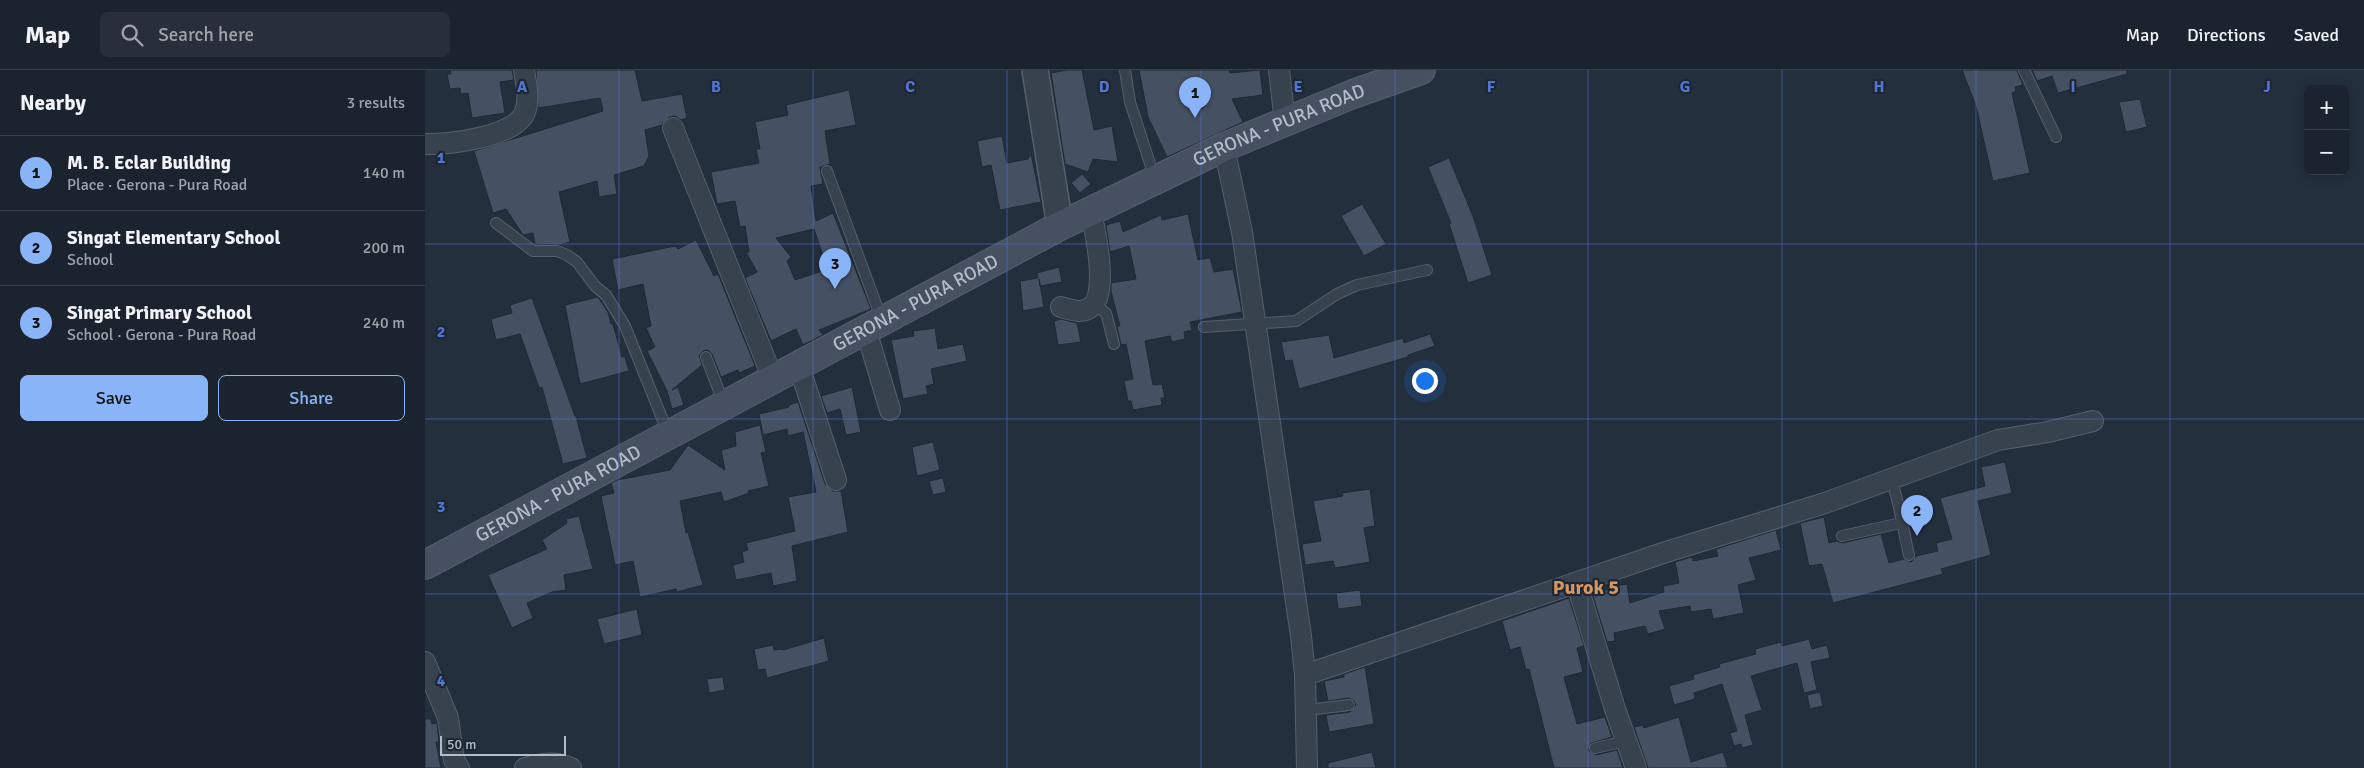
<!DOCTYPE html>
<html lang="en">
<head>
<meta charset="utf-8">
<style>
  :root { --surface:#1b232e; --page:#282f3a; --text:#f1f3f6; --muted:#a0a4aa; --line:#39404a; --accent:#8ab4f8 }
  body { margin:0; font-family:Signika,sans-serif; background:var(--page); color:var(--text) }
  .controls { position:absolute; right:15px; top:15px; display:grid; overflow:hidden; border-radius:8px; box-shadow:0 2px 12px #0003 }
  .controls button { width:45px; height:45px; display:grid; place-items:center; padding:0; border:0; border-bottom:1px solid var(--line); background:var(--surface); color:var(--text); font:25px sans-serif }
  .scale { position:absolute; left:15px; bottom:12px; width:126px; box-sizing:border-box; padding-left:5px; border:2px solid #b4bcc9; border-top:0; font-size:14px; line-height:18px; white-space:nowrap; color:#b4bcc9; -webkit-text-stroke:4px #1d2633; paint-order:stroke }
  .you { position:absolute; left:999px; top:310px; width:18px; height:18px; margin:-12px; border:4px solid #fff; border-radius:50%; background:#1a73e8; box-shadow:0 0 0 8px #1a73e833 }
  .badge { display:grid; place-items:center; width:32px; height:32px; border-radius:50%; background:var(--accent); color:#111; font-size:16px; font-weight:700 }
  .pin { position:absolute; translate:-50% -41px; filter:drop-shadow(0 1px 2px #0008) }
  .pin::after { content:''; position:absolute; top:26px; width:18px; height:15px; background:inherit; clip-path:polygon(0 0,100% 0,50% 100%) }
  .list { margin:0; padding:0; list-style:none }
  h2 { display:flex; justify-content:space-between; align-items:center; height:65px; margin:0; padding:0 20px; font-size:21px }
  h2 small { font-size:16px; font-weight:400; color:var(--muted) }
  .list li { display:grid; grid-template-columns:32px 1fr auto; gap:15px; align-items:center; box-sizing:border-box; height:75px; padding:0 20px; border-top:1px solid var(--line) }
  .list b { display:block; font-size:19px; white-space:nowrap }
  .list p { margin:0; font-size:16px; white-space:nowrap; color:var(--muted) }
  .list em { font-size:16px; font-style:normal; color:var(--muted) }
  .actions { display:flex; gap:10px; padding:15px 20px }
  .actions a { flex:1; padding:11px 0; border:1px solid var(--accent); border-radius:8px; text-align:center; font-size:18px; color:var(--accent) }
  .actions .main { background:var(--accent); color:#111 }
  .icon { flex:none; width:28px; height:28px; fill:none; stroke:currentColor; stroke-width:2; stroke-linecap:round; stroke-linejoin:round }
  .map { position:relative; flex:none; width:1939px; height:698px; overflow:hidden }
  header { display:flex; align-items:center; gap:30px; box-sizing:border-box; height:70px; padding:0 25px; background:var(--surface); border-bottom:1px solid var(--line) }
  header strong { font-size:24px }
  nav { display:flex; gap:28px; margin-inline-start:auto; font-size:18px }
  .search { width:350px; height:45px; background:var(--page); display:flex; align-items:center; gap:12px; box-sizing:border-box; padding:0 18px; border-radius:8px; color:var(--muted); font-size:19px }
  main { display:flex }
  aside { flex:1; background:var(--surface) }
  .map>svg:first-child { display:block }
  .building { fill:#455162; stroke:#1f2835; fill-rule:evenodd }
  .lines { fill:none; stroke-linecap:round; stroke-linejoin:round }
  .service-casing { stroke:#565f6c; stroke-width:12 }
  .minor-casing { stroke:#565f6c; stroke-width:22 }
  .tertiary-casing { stroke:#565f6c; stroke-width:28 }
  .secondary-casing { stroke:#565f6c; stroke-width:30 }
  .service { stroke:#38414e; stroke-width:10 }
  .minor { stroke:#38414e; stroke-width:20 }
  .tertiary { stroke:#38414e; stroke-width:25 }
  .secondary { stroke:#465061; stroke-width:28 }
  .grid { fill:none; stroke:#5274d3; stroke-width:1; stroke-opacity:0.55 }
  .labels { text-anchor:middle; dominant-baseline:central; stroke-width:4.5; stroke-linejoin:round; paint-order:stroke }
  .street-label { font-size:19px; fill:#b4bcc9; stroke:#1d2633 }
  .neighbourhood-label { font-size:20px; font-weight:bold; fill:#d59563; stroke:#1d2633 }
  .grid-label { font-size:16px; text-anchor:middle; font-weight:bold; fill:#5274d3; stroke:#1d2633; stroke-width:4.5; stroke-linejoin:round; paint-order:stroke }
</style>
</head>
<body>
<header>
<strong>Map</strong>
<div class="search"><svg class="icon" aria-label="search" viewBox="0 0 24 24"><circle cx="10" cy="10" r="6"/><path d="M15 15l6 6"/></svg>Search here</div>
<nav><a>Map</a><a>Directions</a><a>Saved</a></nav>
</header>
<main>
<aside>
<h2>Nearby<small>3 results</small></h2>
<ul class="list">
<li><span class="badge">1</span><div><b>M. B. Eclar Building</b><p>Place · Gerona - Pura Road</p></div><em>140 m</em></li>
<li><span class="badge">2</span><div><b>Singat Elementary School</b><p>School</p></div><em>200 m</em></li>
<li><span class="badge">3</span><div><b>Singat Primary School</b><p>School · Gerona - Pura Road</p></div><em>240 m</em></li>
</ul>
<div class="actions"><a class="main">Save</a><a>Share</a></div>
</aside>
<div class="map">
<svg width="1939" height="698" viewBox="0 0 1939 698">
  <rect width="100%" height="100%" fill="#242f3e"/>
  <path class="building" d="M 25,0 L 87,0 L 89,10 L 75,12 L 80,43 L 47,48 L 43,23 L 36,24 L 35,18 L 25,19 L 22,4 L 26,4 Z
    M 111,0 L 210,0 L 217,31 L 257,24 L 262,48 L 256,50 L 250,46 L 244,47 L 237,55 L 220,60 L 224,86 L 219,96 L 189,105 L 192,124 L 174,127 L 172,111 L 134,122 L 145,172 L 134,175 L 110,174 L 108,163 L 98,165 L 81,139 L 68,143 L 49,81 L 178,41 L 175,28 L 113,38 Z
    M 641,0 L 657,0 L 669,60 L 687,56 L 693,92 L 668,89 L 663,102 L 640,94 L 626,3 Z
    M 714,0 L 804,0 L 805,3 L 835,0 L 838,25 L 807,29 L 818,52 L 742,87 L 723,47 Z
    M 1537,0 L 1592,0 L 1598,15 L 1590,17 L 1591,21 L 1587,23 L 1605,103 L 1568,111 L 1551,36 Z
    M 1607,0 L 1702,0 L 1702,4 L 1633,23 L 1627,6 L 1612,11 Z
    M 424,20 L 431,55 L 400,61 L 405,94 L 395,97 L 398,114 L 386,116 L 391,151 L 408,143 L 446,239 L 394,260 L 398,265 L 378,275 L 371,259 L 346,271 L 320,208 L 332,202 L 321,182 L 324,182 L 320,156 L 315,157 L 310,131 L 292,134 L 286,102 L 334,93 L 331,79 L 335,79 L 330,52 L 363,45 L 361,35 ZM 389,159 L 401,195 L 399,196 L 400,200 L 370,210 L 362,191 L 366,187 L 351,168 Z
    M 1715,29 L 1722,57 L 1701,62 L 1694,32 Z
    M 577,66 L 582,93 L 603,89 L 606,84 L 616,132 L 575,140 L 566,95 L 557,97 L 552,71 Z
    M 1024,88 L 1048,146 L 1067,205 L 1043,213 L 1024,154 L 1026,153 L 1003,97 Z
    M 657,104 L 666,114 L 655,123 L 646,113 Z
    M 937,134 L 961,174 L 939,186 L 916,146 Z
    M 763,144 L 773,190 L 785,188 L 789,202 L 808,199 L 817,242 L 765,252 L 767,260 L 759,262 L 760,269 L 747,272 L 745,266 L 720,271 L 728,315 L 737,314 L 740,328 L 736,328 L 737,335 L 708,340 L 706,331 L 703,331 L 699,311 L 708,309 L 701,274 L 696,275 L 692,256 L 695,256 L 686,221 L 686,213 L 711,209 L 704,176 L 685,182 L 681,155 L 695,151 L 698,162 L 736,145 L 737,150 Z
    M 271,170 L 289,206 L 293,204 L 330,296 L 314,303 L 313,300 L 296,307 L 287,284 L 283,280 L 278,281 L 274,286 L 277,295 L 247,320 L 253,317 L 259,335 L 247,339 L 242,321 L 222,281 L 230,277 L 221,258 L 226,256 L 218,214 L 193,220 L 187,189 L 250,176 L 253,179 Z
    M 634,197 L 637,212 L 615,216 L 614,209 L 619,237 L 598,241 L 595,211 L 613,208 L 612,203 Z
    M 173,227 L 183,242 L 186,254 L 188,254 L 197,287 L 200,287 L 204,301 L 155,314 L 140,235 Z
    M 107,228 L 150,346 L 151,346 L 162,388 L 138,394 L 117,317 L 114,318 L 95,264 L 71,270 L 66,249 L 87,243 L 85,235 Z
    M 636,249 L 652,253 L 656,272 L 633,275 L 629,251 Z
    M 510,258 L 513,279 L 538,274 L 542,291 L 506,299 L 509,314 L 501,316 L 503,324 L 478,329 L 466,270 L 489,266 L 488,261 Z
    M 1005,264 L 1010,276 L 983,285 L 983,287 L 874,319 L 867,290 L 860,291 L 856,272 L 904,265 L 909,288 L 978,268 L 979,273 Z
    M 427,317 L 436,362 L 421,365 L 415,339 L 402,343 L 396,326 Z
    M 373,332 L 400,414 L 408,421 L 416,421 L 423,462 L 367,476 L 372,511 L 348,516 L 346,503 L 311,510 L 308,495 L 319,492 L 317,482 L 323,480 L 321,473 L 370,461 L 363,427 L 391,422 L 378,362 L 363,366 L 362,359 L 338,365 L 334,344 L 364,337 L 364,335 Z
    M 335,355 L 341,382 L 336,383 L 344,416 L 323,421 L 324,423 L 299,432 L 296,422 L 255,431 L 261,463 L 263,462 L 278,515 L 252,522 L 251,519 L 215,527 L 208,491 L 190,495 L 176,426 L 189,423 L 186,413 L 192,410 L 245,400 L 263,375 L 300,400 L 296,380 L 311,376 L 310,362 Z
    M 508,372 L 515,400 L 492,406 L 487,377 Z
    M 1580,392 L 1587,423 L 1553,431 L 1566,485 L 1516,499 L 1518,504 L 1408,533 L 1397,494 L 1384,496 L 1375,453 L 1399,447 L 1404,473 L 1412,471 L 1418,473 L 1456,464 L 1464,493 L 1479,489 L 1486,492 L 1491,486 L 1513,481 L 1511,473 L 1527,469 L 1515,428 L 1560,416 L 1556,397 Z
    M 518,408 L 521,422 L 508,425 L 504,411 Z
    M 945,419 L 950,456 L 939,458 L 945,492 L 910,498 L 908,491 L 880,495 L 877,474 L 896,471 L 888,431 L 918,426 L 917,423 Z
    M 154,446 L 168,499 L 139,505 L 141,520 L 127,522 L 102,533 L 108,548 L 87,558 L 63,505 L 122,479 L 117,470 L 142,453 L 141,449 Z
    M 1351,460 L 1356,480 L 1324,488 L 1331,510 L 1313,515 L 1319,543 L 1288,549 L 1286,539 L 1266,542 L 1265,536 L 1234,541 L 1240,559 L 1223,564 L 1220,556 L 1189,563 L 1190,571 L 1182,572 L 1167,523 L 1184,519 L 1183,517 L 1202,514 L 1205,533 L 1239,522 L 1238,516 L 1254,513 L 1250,492 L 1267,487 L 1268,491 L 1293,486 L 1291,479 Z
    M 935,520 L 937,536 L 913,539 L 911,523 Z
    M 1144,528 L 1159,576 L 1152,578 L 1158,602 L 1139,607 L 1152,654 L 1180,647 L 1187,667 L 1166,673 L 1163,680 L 1171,685 L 1192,680 L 1198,698 L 1129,698 L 1104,599 L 1101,600 L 1095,577 L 1085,580 L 1077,551 Z
    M 212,539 L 217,565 L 179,574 L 172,549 Z
    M 399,568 L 404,591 L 342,608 L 340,599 L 333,600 L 329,579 L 348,575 L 349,580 L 357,579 L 358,580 Z
    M 1384,569 L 1387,579 L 1402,575 L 1405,588 L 1386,592 L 1392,620 L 1379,623 L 1372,593 L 1326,606 L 1337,640 L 1320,645 L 1328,675 L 1317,678 L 1316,674 L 1309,676 L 1305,663 L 1312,661 L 1297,614 L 1269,623 L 1270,629 L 1249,635 L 1244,616 L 1269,609 L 1268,605 L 1295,597 L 1294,594 L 1331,584 L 1330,579 L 1356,572 L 1357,576 Z
    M 940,597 L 949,654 L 904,662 L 901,645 L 925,642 L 931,635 L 929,631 L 924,628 L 903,631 L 899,611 L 919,607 L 919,604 Z
    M 298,607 L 300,620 L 284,623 L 282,609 Z
    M 1395,622 L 1398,636 L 1385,639 L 1382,625 Z
    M 1254,647 L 1266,692 L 1298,682 L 1303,698 L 1223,698 L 1209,657 L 1218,655 L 1219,658 Z
    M 0,649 L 6,649 L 7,654 L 12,653 L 14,672 L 11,672 L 16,698 L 0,698 Z
    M 947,682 L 951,698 L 903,698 L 903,693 Z"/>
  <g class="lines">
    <defs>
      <path id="service" d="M 700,0 L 705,32 L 730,109
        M 1599,0 L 1631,67
        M 402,101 L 457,250
        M 71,153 L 108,181 L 132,181 L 142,185 L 152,192 L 170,216 L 181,225 L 200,256 L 243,363
        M 669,234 L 681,243 L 689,274
        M 779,257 L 871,251 L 912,224 L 932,215 L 1002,200
        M 281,287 L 299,334
        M 1466,409 C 1475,434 1478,460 1484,485
        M 1417,466 L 1476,453
        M 882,640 L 924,635
        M 1170,678 L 1201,671"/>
      <path id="minor" d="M 854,0 L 860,52
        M 248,58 L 348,309
        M 0,74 C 22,75 91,67 100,42 C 105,29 101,14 99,0
        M 799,77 L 817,162 L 876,566 L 880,605 L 882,698
        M 636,237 C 646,240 657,244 666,237 C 684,224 670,160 666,142
        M 441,260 L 465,340
        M 374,296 L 411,410
        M 1152,514 L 1190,639 L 1211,698
        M 0,592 L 23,648 L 29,690 L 34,698
        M 880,605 L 1241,482 L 1400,433 L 1573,370 L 1623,362 L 1668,351
        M 100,698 C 117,693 131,691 146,698"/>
      <path id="tertiary" d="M 610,0 L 635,156"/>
      <g id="secondary">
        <path id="s1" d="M 0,495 L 635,156 L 799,77 L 928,24 L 996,0"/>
      </g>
    </defs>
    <use href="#service" class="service-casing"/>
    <use href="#minor" class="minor-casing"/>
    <use href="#tertiary" class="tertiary-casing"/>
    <use href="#secondary" class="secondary-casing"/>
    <use href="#service" class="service"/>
    <use href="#minor" class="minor"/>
    <use href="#tertiary" class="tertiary"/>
    <use href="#secondary" class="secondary"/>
  </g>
  <path class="grid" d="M 194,0 L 194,698M 388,0 L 388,698M 582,0 L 582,698M 776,0 L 776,698M 970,0 L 970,698M 1163,0 L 1163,698M 1357,0 L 1357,698M 1551,0 L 1551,698M 1745,0 L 1745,698M 0,174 L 1939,174M 0,349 L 1939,349M 0,524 L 1939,524"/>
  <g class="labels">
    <g class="street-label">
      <text stroke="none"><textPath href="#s1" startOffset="961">GERONA - PURA ROAD</textPath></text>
      <text stroke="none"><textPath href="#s1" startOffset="556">GERONA - PURA ROAD</textPath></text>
      <text stroke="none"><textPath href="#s1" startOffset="151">GERONA - PURA ROAD</textPath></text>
    </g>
    <g class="neighbourhood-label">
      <text x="1161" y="517">Purok 5</text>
    </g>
  </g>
  <g class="grid-label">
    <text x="97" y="22">A</text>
    <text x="291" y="22">B</text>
    <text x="485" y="22">C</text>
    <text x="679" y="22">D</text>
    <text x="873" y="22">E</text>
    <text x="1066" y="22">F</text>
    <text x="1260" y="22">G</text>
    <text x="1454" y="22">H</text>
    <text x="1648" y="22">I</text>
    <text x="1842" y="22">J</text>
    <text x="16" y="93">1</text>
    <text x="16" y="267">2</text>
    <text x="16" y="442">3</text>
    <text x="16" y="616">4</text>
  </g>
</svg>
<div class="controls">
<button>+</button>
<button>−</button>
</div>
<div class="scale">50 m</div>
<div class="you"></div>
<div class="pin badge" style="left:770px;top:48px">1</div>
<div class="pin badge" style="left:1492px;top:466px">2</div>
<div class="pin badge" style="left:410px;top:219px">3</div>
</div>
</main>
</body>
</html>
